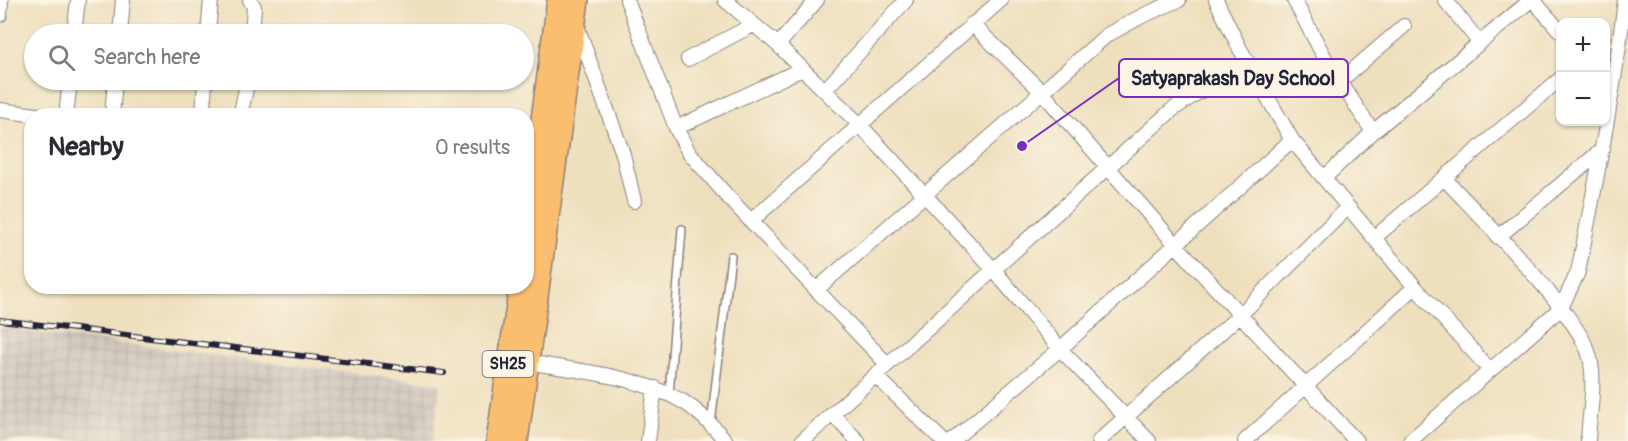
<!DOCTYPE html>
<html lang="en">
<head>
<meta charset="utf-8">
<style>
  :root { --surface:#fff; --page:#f7f7f7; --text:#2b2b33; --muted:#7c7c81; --line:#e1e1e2 }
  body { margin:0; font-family:Pangolin,sans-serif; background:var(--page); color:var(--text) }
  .controls { position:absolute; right:18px; top:18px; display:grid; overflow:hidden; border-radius:12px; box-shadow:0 2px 4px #0004 }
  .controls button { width:54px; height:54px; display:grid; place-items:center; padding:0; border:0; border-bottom:2px solid var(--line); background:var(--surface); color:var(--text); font:30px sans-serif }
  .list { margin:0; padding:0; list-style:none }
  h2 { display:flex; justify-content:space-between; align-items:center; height:78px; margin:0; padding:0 24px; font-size:26px }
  h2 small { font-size:20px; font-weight:400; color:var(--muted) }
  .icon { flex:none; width:33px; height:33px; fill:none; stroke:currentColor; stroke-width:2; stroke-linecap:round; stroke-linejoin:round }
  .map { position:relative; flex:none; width:1628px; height:441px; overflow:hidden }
  .search { position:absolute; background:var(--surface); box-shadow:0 2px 4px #0004; left:24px; top:24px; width:510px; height:66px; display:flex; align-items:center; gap:15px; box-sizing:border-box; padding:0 21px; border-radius:33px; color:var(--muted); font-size:22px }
  .panel { position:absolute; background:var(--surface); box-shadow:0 2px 4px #0004; left:24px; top:108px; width:510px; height:186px; border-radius:24px }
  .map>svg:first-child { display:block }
  .industrial { fill:url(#industrial-grid) }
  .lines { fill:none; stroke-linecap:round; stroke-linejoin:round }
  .lane-casing { stroke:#88807c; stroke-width:10 }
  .street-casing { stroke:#88807c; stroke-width:16 }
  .primary-casing { stroke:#88807c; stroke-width:24 }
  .lane { stroke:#fff; stroke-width:7 }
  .street { stroke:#fff; stroke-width:14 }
  .primary { stroke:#fbbe6e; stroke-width:21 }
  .rail-casing { stroke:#22223b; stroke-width:6 }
  .rail { stroke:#fcf5e5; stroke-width:4; stroke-dasharray:11; stroke-linecap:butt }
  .labels { text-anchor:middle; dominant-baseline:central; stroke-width:4.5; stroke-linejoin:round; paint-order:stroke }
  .shield { fill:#fcf5e5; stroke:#63616e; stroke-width:1.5 }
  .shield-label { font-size:16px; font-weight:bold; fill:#22223b }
  .leader { fill:none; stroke:#7b2cbf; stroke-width:2 }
  .callout-dot { fill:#7b2cbf; stroke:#fcf5e5; stroke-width:2 }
  .callout { fill:#fcf5e5; stroke:#7b2cbf; stroke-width:2 }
  .callout-label { font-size:20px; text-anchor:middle; font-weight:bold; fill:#22223b }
</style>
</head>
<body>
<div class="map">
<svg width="1628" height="441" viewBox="0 0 1628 441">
  <defs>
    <pattern id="industrial-grid" width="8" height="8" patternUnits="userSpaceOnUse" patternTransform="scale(1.5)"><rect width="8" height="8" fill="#ccc2b9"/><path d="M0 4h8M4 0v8" fill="none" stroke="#afa6a0"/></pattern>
  </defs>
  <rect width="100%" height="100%" fill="#fcf5e5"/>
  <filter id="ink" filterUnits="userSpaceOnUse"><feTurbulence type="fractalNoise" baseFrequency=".0167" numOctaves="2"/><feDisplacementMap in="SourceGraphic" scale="12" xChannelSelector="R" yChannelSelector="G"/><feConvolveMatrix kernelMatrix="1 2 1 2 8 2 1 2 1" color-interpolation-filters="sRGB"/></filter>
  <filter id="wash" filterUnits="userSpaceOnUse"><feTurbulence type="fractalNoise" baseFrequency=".008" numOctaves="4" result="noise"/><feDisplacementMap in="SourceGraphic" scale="24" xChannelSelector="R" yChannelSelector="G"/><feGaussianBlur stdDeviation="1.35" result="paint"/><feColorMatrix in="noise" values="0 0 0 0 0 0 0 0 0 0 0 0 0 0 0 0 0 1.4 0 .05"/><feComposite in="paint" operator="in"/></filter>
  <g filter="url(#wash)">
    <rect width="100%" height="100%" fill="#eedfbd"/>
    <path class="industrial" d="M 0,328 L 440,384 L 433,441 L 0,441 Z"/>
  </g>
  <g filter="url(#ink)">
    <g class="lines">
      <defs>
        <path id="lane" d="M 669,395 L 682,229
          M 711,424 L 731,256"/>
        <path id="street" d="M 250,0 L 254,7 L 252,34
          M 627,0 L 676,128 L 688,151 L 728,197 L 887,364
          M 725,0 L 778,45 L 859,124 L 993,269 L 1060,349 L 1149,441
          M 1216,0 L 1240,49 L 1292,140 L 1415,287 L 1490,370
          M 1294,0 L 1326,60 L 1373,132
          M 1445,0 L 1480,43
          M 1533,0 L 1560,31
          M 0,15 L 1,0
          M 972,24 L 1041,91 L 1176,245 L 1356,441
          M 577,26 L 623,154 L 634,201
          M 74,34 L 78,0
          M 120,34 L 123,0
          M 208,34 L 211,0
          M 778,45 L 817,0
          M 688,59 L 753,25
          M 1340,81 L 1404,26
          M 826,89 L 906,0
          M 0,110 L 44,116
          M 66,116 L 70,80
          M 112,116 L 115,80
          M 203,116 L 205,80
          M 240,116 L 248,80
          M 676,128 L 802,69
          M 1324,178 L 1373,132 L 1531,0
          M 1445,179 C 1477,214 1582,317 1590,358 C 1596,384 1589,415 1588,441
          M 751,221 L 1001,0
          M 1498,237 L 1603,149
          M 1374,238 L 1560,79
          M 816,290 L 1107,35 L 1142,16 L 1179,0
          M 520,361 C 573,370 635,375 682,401 C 699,411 713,426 726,441
          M 875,375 L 943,441
          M 832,414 L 858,441
          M 648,441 L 655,388
          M 802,441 L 1172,110 L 1197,93 L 1249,67
          M 952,441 L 1060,349 L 1292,140
          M 1099,441 L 1240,315 L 1348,207
          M 1245,441 L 1415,287
          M 1410,441 L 1561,308 L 1578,272 C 1596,182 1614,92 1625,0"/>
        <path id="primary" d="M 526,239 L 558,0
          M 497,441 L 520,286
          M 517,441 L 578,0"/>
      </defs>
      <use href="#lane" class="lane-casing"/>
      <use href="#street" class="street-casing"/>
      <use href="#primary" class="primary-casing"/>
      <use href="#lane" class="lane"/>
      <use href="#street" class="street"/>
      <use href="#primary" class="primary"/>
      <defs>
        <path id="rail" d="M 0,320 L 444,373"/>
      </defs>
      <use href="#rail" class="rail-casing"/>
      <use href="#rail" class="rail"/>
    </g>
  </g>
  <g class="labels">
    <rect class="shield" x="482.5" y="351" width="51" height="26" rx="4.5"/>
    <g class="shield-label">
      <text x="508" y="364">SH25</text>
    </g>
  </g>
  <path class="leader" d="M1022 146L1119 78"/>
  <circle class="callout-dot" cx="1022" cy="146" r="6"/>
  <rect class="callout" x="1119" y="59" width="229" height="38" rx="6"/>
  <g class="callout-label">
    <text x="1233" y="85">Satyaprakash Day School</text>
  </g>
</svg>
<div class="controls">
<button>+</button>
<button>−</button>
</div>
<div class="search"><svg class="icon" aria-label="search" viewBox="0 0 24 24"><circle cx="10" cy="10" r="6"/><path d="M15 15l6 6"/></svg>Search here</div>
<section class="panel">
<h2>Nearby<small>0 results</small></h2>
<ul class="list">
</ul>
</section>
</div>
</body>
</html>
